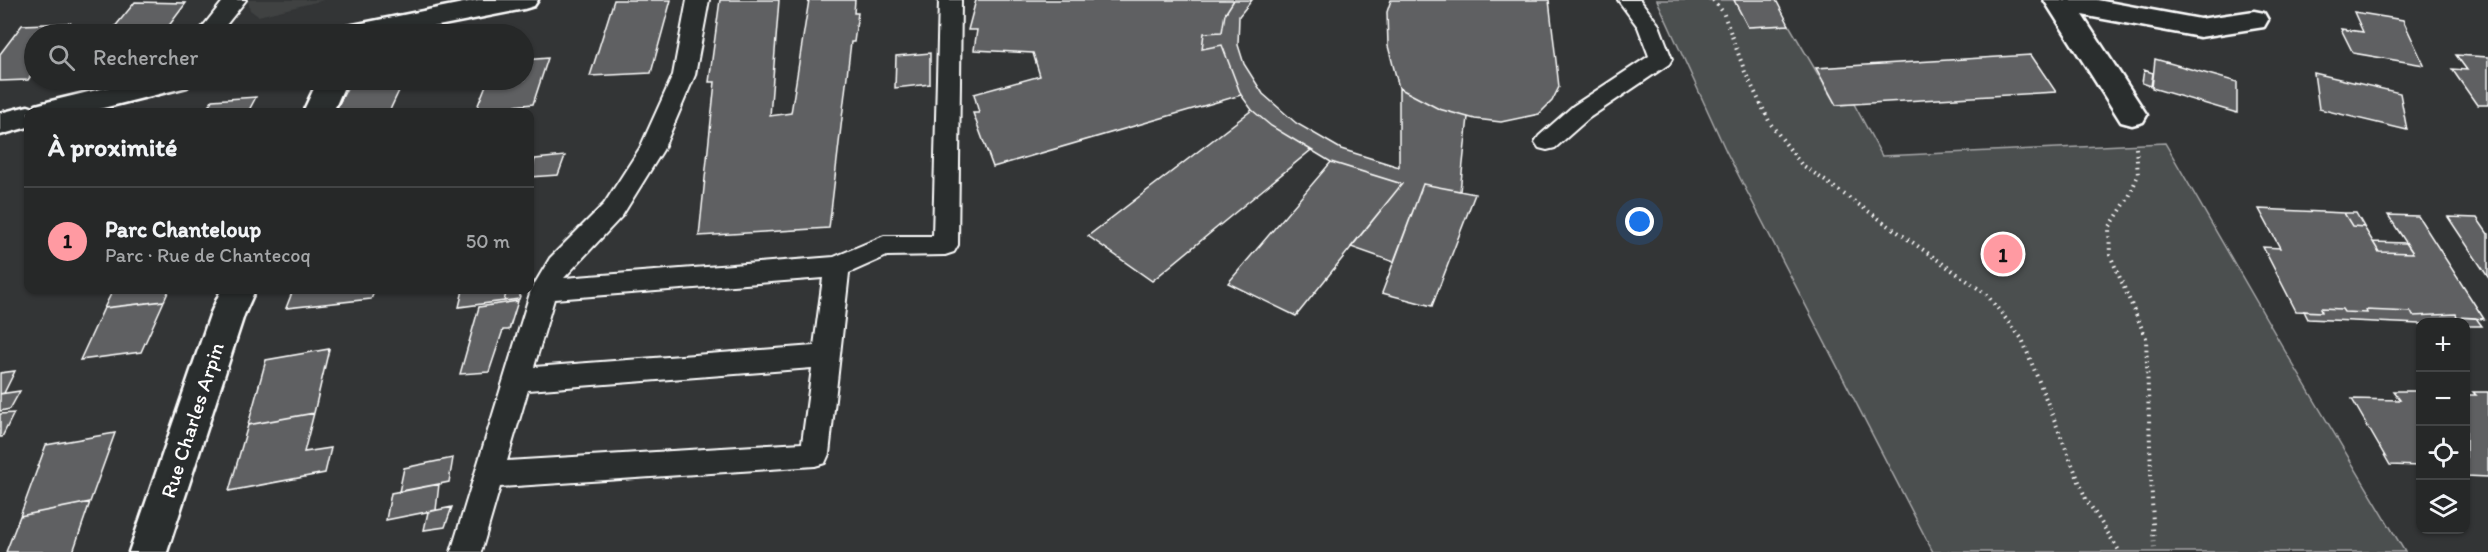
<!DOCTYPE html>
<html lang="fr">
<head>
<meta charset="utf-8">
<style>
  :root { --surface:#262828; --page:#323434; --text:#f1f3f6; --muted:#a4a6a8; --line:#424445; --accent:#ff9aa2 }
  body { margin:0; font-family:Itim,sans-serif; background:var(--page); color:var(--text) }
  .controls { position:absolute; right:18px; bottom:18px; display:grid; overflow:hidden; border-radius:12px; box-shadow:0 2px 4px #0004 }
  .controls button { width:54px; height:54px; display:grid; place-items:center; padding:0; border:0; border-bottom:2px solid var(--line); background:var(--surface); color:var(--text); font:30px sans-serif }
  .you { position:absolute; left:1640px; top:222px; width:21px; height:21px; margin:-15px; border:4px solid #fff; border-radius:50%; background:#1a73e8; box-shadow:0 0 0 9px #1a73e833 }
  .badge { display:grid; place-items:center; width:39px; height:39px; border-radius:50%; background:var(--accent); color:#111; font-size:20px; font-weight:700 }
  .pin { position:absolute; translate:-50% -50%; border:3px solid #fff; box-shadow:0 2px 6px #0006 }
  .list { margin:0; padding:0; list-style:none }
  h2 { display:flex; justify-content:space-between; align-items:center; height:78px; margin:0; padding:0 24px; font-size:26px }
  h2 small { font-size:20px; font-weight:400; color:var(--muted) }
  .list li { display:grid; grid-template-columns:39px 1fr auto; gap:18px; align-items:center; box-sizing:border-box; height:108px; padding:0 24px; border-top:2px solid var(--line) }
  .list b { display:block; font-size:22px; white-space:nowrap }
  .list p { margin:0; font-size:20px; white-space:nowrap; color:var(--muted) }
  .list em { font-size:20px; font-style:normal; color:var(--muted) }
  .icon { flex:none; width:33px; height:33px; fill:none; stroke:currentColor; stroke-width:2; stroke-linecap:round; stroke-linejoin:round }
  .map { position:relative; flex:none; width:2488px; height:552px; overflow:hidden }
  .search { position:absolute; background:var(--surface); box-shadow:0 2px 4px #0004; left:24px; top:24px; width:510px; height:66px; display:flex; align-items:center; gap:15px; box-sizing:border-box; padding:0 21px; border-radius:33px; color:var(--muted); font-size:22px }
  .panel { position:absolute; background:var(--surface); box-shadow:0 2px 4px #0004; left:24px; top:108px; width:510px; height:186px; border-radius:12px }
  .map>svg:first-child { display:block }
  .built { fill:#404243 }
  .green { fill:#4c4f50; stroke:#a6a7a8; stroke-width:1.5 }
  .building { fill:#5f6162; stroke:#fff; stroke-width:1.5 }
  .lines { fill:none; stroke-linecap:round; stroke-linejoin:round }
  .service-casing { stroke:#fff; stroke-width:4 }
  .minor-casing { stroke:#fff; stroke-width:5 }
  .tertiary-casing { stroke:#fff; stroke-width:5 }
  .path { stroke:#fff; stroke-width:4; stroke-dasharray:1.5 4.5; stroke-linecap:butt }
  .service { fill:#2a2d2e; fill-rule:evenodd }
  .minor { fill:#2a2d2e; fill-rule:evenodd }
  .tertiary { fill:#2a2d2e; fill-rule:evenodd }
  .labels { text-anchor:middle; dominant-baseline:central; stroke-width:6; stroke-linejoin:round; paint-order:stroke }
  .street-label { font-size:21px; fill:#fff; stroke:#2a2d2e }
</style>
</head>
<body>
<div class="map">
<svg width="2488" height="552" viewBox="0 0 2488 552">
  <rect width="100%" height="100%" fill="#333536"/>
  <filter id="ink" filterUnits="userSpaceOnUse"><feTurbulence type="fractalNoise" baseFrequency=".0167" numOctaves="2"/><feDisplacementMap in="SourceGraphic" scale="12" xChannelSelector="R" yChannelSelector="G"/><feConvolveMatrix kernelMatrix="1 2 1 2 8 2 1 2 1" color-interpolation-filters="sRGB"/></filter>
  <g filter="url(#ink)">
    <path class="built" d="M 248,0 L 324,0 L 258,16 L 250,10 Z"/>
    <path class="green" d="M 1657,0 L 1734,0 L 1748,27 L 1789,25 L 1836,105 L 1854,104 L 1882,156 L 2165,143 L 2285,351 L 2405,552 L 1933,552 L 1726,151 Z"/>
    <path class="building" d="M 614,0 L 671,0 L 651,73 L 590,76 Z
      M 720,0 L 779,0 L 770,116 L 791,113 L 809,0 L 855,0 L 854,13 L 858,13 L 854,42 L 851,42 L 829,228 L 699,236 L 715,82 L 709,82 Z
      M 976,0 L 1234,0 L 1225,14 L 1222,32 L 1204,33 L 1202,49 L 1222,45 L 1241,95 L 993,167 L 973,113 L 979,113 L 974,94 L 1040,76 L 1033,53 L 974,50 L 977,30 L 968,30 Z
      M 1234,0 L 1252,0 L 1239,16 L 1238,45 L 1244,64 L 1263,94 L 1296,123 L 1341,149 L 1399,167 L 1399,88 L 1439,109 L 1468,117 L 1460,191 L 1423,184 L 1394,262 L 1351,247 L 1402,184 L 1331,162 L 1271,126 L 1252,110 L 1241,95 L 1222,45 L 1202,49 L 1204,33 L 1222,32 L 1225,14 Z
      M 1391,0 L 1549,0 L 1559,87 L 1552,101 L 1539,114 L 1501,122 L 1475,119 L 1439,109 L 1399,88 L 1388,46 L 1387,12 Z
      M 1734,0 L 1776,0 L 1789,25 L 1748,27 Z
      M 135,2 L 186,3 L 165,31 L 134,30 L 130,34 L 109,34 Z
      M 2354,12 L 2403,20 L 2424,65 L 2353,53 L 2341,29 L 2363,32 Z
      M 70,23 L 61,34 L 34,34 L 34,71 L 28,80 L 0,81 L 0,54 L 22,25 Z
      M 134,30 L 165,31 L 162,34 L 130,34 Z
      M 930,53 L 930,84 L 895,88 L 896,56 Z
      M 2031,55 L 2056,92 L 1836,105 L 1816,68 Z
      M 2456,55 L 2488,57 L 2488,105 L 2477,105 L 2452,69 L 2467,70 Z
      M 548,58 L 533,104 L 476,110 L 488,80 L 524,80 L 524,60 Z
      M 2155,59 L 2237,82 L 2237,113 L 2152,88 Z
      M 2144,70 L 2153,73 L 2151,86 L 2142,83 Z
      M 2314,73 L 2400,93 L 2407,130 L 2319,109 Z
      M 351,80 L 404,80 L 389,112 L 335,112 Z
      M 256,97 L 248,112 L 205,112 L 212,100 Z
      M 1252,110 L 1271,126 L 1311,150 L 1152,281 L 1088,236 Z
      M 565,156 L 558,175 L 530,177 L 535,159 Z
      M 1331,162 L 1402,184 L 1296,316 L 1228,283 Z
      M 1423,184 L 1475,194 L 1432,306 L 1382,293 Z
      M 2259,209 L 2344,213 L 2352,226 L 2364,227 L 2379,252 L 2413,253 L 2388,215 L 2418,216 L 2484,319 L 2457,317 L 2456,314 L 2413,316 L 2411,312 L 2366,310 L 2367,313 L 2344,312 L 2342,309 L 2321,308 L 2322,312 L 2296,311 L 2263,247 L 2280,248 Z
      M 2344,213 L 2356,213 L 2364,227 L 2352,226 Z
      M 2448,217 L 2477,218 L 2488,234 L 2488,277 Z
      M 2373,242 L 2406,243 L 2413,253 L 2379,252 Z
      M 113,290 L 169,290 L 164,301 L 104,308 Z
      M 293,290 L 375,290 L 371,299 L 286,308 Z
      M 463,290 L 507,290 L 504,301 L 459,307 Z
      M 507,290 L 522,290 L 519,299 L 504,301 Z
      M 164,301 L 141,352 L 80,360 L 104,308 Z
      M 518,301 L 509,330 L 503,330 L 489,372 L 460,374 L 479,307 Z
      M 2321,308 L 2342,309 L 2344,312 L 2367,313 L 2366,310 L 2411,312 L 2413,316 L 2456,314 L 2457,317 L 2476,318 L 2482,326 L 2466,326 L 2466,322 L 2420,324 L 2308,319 L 2304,311 L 2322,312 Z
      M 329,349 L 314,413 L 248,425 L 266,360 Z
      M 15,371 L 4,393 L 0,394 L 0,373 Z
      M 20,391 L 10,409 L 0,411 L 0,394 Z
      M 2393,391 L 2420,391 L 2420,466 L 2390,465 L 2352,399 L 2400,400 Z
      M 2473,392 L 2488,392 L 2488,477 L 2466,476 L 2466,395 L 2476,395 Z
      M 14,413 L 2,437 L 0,437 L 0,414 Z
      M 314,413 L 304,452 L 331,448 L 325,473 L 229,491 L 248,425 Z
      M 115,433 L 90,502 L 20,516 L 46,445 Z
      M 453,458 L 449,482 L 399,492 L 404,468 Z
      M 439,484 L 436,510 L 386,520 L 391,493 Z
      M 90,502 L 73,552 L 6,552 L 20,516 Z
      M 452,507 L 445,527 L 424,530 L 428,512 Z"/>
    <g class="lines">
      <defs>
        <path id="service" d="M 224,0 L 246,0 L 219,34 L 197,34 Z
          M 687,0 L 709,0 L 695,75 L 663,150 L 622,216 L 564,278 L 834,257 L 884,236 L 933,236 L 939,0 L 961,0 L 958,245 L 954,252 L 945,255 L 887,256 L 849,273 L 829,454 L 825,463 L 815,466 L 500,487 L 481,552 L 451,552 L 531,290 L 550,258 L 604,204 L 640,148 L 673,75 ZM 823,278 L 814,346 L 534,367 L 554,299 ZM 812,368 L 802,443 L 507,461 L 528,390 Z
          M 1618,0 L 1640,0 L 1659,25 L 1672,59 L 1669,64 L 1589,118 L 1555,148 L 1547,150 L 1539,148 L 1535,142 L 1539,136 L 1573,106 L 1649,56 L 1638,27 Z"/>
        <path id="minor" d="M 2044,0 L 2097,0 L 2200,19 L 2254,11 L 2264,13 L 2268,20 L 2264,27 L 2200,37 L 2082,15 L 2147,115 L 2143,122 L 2132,125 L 2121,122 Z
          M 318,80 L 347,80 L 333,112 L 303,112 Z
          M 221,290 L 255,290 L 244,315 L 167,552 L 129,552 L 210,315 Z"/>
        <path id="tertiary" d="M 478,0 L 538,0 L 534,6 L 524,9 L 397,34 L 339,34 L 343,27 Z
          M 138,80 L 192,80 L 187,87 L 87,112 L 28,112 L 28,127 L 0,135 L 0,113 L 28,106 L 34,108 L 36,105 L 47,102 Z"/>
      </defs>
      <use href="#service" class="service-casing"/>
      <use href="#minor" class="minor-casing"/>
      <use href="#tertiary" class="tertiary-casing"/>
      <path class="path" d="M 1713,0 L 1723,12 L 1745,72 L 1770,123 L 1801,164 L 1986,294 L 2022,339 L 2086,499 L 2120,552
        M 2136,148 L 2138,175 L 2129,197 L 2109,228 L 2110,255 L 2146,338 L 2154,552"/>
      <use href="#service" class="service"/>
      <use href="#minor" class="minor"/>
      <use href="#tertiary" class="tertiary"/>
    </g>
  </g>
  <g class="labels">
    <g class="street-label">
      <text transform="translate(192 420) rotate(-72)">Rue Charles Arpin</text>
    </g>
  </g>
</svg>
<div class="controls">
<button>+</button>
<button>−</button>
<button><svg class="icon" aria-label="locate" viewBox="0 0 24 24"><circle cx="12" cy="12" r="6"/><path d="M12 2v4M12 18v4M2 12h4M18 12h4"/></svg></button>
<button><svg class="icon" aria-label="layers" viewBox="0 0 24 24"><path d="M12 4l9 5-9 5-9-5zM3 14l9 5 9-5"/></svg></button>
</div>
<div class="you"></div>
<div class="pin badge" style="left:2003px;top:254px">1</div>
<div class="search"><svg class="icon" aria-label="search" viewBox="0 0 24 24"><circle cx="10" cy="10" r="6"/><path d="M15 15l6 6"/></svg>Rechercher</div>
<section class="panel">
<h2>À proximité<small></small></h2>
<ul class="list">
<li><span class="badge">1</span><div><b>Parc Chanteloup</b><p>Parc · Rue de Chantecoq</p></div><em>50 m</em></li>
</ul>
</section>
</div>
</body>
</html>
